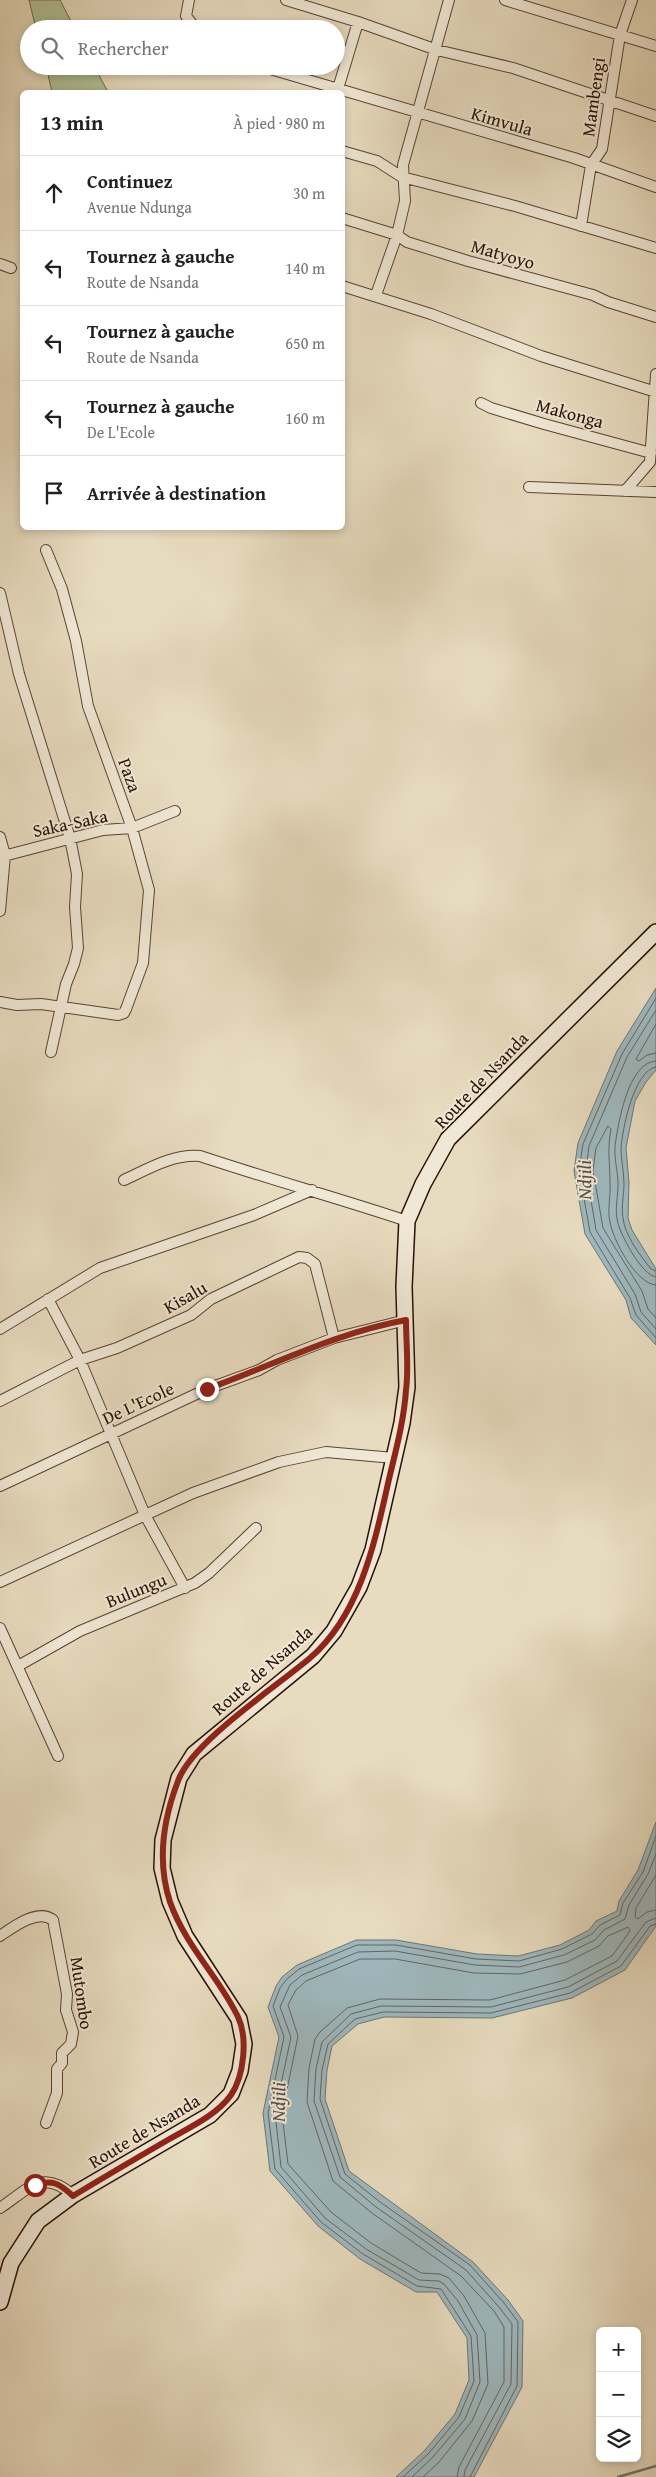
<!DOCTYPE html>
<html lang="fr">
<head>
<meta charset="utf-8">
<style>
  :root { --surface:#fff; --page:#f2f2f2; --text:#202124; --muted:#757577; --line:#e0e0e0 }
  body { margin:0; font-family:"Gentium Book Plus",serif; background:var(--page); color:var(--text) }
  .controls { position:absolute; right:15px; bottom:15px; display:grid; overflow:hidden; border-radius:8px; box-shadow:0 2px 8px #0003 }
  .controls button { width:45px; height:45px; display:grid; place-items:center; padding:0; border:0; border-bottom:1px solid var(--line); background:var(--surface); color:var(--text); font:25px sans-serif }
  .stop { position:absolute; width:15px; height:15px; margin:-11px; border:4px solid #8f2418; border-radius:50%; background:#fff }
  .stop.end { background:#8f2418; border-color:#fff; box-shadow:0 1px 5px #0008 }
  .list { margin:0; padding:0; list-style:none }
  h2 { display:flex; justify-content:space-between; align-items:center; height:65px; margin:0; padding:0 20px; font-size:21px }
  h2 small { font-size:16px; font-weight:400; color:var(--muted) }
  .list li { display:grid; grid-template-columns:32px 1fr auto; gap:15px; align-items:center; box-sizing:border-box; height:75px; padding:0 20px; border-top:1px solid var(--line) }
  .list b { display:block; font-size:19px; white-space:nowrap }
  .list p { margin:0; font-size:16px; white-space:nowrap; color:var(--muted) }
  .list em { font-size:16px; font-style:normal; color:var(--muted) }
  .icon { flex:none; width:28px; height:28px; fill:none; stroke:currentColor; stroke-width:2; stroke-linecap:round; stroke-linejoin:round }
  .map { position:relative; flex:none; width:656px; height:2477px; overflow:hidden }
  .search { position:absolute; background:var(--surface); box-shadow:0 2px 8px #0003; left:20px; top:20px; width:325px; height:55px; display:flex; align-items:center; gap:12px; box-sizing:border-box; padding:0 18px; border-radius:28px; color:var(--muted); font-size:19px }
  .panel { position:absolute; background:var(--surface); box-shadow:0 2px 8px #0003; left:20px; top:90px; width:325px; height:440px; border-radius:8px }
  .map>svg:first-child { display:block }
  .green { fill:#b1c296; stroke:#6d694d }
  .water { fill:#9eb8be; stroke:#6f7574 }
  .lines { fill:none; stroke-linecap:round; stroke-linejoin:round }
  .shore { stroke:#646461; stroke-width:1 }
  .stream { stroke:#6f7574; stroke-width:2.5 }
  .street-casing { stroke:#594333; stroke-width:12 }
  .secondary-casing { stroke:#291004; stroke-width:18 }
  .street { stroke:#f0e8d6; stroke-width:10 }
  .secondary { stroke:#f0e8d6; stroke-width:15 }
  .route { stroke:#8f2418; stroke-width:6 }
  .labels { text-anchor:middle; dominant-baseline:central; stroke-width:4; stroke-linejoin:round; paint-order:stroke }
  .street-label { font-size:18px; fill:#291004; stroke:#f0e8d6 }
  .water-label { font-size:19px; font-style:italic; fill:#524b45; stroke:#f0e8d6 }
</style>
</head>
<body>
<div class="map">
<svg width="656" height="2477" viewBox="0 0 656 2477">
  <rect width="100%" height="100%" fill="#e8dcc0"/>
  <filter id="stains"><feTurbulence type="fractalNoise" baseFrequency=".004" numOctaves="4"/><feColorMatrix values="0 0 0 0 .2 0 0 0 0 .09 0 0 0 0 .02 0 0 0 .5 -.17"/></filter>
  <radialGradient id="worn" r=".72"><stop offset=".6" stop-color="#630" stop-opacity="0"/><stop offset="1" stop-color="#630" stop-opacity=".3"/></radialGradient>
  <path class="green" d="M 29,0 L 60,0 L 75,29 L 36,29 Z
    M 46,66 L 94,66 L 108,92 L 52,92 Z"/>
  <path class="water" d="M 656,988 L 656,1070 L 646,1082 L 635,1101 L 626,1148 L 629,1182 L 628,1218 L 632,1230 L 656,1269 L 656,1345 L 631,1318 L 626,1300 L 585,1234 L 574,1171 L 578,1143 L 617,1051 Z
    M 656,1822 L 656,1926 L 625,1970 L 572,1998 L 492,2018 L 384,2017 L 358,2024 L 332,2046 L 327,2070 L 325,2099 L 349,2171 L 473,2262 L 508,2300 L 523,2321 L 522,2387 L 474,2477 L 396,2477 L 425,2450 L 455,2414 L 469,2380 L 467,2338 L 437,2292 L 416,2292 L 360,2259 L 318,2226 L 270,2171 L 263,2113 L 279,2037 L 268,2007 L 276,1986 L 282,1977 L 297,1965 L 356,1940 L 396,1940 L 477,1954 L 518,1956 L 560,1945 L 589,1930 L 596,1921 L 617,1911 L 619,1901 L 638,1870 Z"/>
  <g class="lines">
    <path class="shore" d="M 656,998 L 622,1054 L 583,1144 L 579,1170 L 590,1232 L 630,1298 L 636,1315 L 656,1338
      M 656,1010 L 627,1057 L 589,1146 L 586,1170 L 596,1230 L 635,1294 L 641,1312 L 656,1329
      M 656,1024 L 636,1059 L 639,1061 L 647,1055 L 656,1053
      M 656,1061 C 628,1062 618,1124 615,1146 C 614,1159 618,1172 618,1184 C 618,1196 615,1208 617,1219 C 619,1233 642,1276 656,1277
      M 656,1067 C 634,1070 622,1130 621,1149 C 621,1160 624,1172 624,1184 C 624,1195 621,1207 623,1218 C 625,1236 640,1255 651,1269 L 656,1271
      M 656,1285 C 636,1284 613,1240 610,1222 C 607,1210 611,1195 610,1183 C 610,1163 607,1149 611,1129 L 608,1126 L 596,1148 L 593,1170 L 603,1228 L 642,1291 L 648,1309 L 656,1318
      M 656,1875 L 636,1908 L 635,1917 L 638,1919 L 647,1912 L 656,1910
      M 403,2477 L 429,2453 L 459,2417 L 474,2381 L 471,2336 L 441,2289 L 417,2286 L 363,2254 L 321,2222 L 275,2169 L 268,2113 L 284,2037 L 273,2006 L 280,1988 L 286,1980 L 299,1969 L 357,1945 L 396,1945 L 476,1959 L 519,1961 L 562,1949 L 592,1934 L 600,1925 L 620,1915 L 623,1903 L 643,1872 L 656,1836
      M 412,2477 L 433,2457 L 465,2419 L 480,2382 L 477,2335 L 458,2301 L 444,2284 L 439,2281 L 419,2280 L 366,2249 L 325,2218 L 281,2167 L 275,2113 L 291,2037 L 280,2007 L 290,1985 L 302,1975 L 358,1952 L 395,1951 L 475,1965 L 519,1967 L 564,1955 L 595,1940 L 604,1930 L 625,1919 L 629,1905 L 648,1874 L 656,1854
      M 423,2477 L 439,2462 L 472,2421 L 488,2384 L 485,2333 L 464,2296 L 449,2278 L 440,2274 L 421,2273 L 371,2243 L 331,2212 L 288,2164 L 282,2114 L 298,2036 L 288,2005 L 296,1990 L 306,1981 L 360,1959 L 395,1959 L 474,1973 L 520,1974 L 567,1962 L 599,1946 L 608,1936 L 628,1927 L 630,1931 L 612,1956 L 565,1980 L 490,2000 L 380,1999 L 347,2008 L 320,2032 L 315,2039 L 309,2068 L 307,2102 L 333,2181 L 372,2213 L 461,2276 L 494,2311 L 504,2327 L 504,2382 L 459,2467 L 457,2477
      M 464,2477 L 465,2470 L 511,2384 L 512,2324 L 499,2307 L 466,2270 L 376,2207 L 340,2177 L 314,2101 L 316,2069 L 322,2042 L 351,2014 L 381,2006 L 491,2007 L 568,1987 L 617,1961 L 646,1922 L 656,1918
      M 470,2477 L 517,2386 L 518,2322 L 504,2303 L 470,2265 L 380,2202 L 345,2174 L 320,2099 L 322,2070 L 328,2044 L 355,2019 L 383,2012 L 491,2013 L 570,1993 L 621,1966 L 650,1926 L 656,1924"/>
    <path class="stream" d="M 618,2477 L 656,2466"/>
    <defs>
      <path id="street" d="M 189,0 L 186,16 L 196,29
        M 286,0 L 358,22 L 437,50 L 513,68 L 656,116
        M 505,0 L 656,46
        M 260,66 L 574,158 L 656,187
        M 337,92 L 358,22
        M 342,151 L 377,161 L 402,177 L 515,206 L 656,248
        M 342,218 L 397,235 L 407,242 L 468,261 L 593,295 L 608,302 L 656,317
        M 581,226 L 591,165 L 602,149 L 620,35 L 632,0
        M 0,264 L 11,268
        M 342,286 L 431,314 L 541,356 L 656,392
        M 376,295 L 397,235 L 405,201 L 403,165 L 449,0
        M 481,403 L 491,408 L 544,424 L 651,453
        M 529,487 L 656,492
        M 625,491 L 650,462 L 656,374
        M 0,593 L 19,674 L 70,838 L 77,874 L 75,907 L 78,948 L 74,964 L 66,984 L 51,1052
        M 0,837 L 5,855 L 0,911
        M 0,857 L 103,830 L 132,828 L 175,811
        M 0,1002 L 17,1005 L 41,1004 L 118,1015 L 124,1013 L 126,1009 L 143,963 L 149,890 L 132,828 L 88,706 L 76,641 L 62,589 L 46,550
        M 124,1180 C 148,1169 172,1154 200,1156 C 269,1179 338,1198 407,1221
        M 48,1299 L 80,1360 L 145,1515 L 185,1588
        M 0,1329 L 100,1268 L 254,1215 L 312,1190
        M 0,1401 L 80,1360 L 117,1348 L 191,1315 L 211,1299 L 299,1257 L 307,1258 L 315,1264 L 334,1338
        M 0,1486 L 207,1389 L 259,1370 L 277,1360 L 334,1338 L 406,1320
        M 0,1582 L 193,1493 L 279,1462 L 326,1452 L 394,1458
        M 0,1628 L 58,1756
        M 18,1666 L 80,1631 L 195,1583 L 209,1573 L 256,1528
        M 0,1936 C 13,1927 38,1908 53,1920 L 67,1994 L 66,2010 L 73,2032 L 71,2044 L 62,2053 L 62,2063 L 57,2069 L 57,2093 L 46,2123
        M 0,2208 C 29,2189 42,2168 73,2195"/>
      <path id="secondary" d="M 0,2302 L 11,2263 L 38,2221 L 73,2195 L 210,2115 L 231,2094 L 240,2071 L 244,2044 L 239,2019 L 185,1936 L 170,1901 L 162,1868 L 163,1840 L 179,1778 L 194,1754 L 313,1656 L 334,1631 L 359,1587 L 373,1550 L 402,1423 L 407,1387 L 404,1287 L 407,1221 L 423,1184 L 448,1139 L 656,932"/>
    </defs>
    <use href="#street" class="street-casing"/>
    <use href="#secondary" class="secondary-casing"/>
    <use href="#street" class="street"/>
    <use href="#secondary" class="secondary"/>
  </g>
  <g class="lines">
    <path class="route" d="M 35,2185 C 53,2179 60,2184 73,2196 C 104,2177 135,2159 166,2141 C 188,2128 216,2116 231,2095 C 244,2076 248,2038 238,2017 C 219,1977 186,1947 170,1902 C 157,1862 163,1820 178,1781 C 192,1742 276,1687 310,1658 C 361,1614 375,1541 389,1479 C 396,1450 404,1420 406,1390 C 409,1367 406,1343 406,1320 C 335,1333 274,1365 207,1389"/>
  </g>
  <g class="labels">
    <g class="street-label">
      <text transform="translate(593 97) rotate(-82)">Mambengi</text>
      <text transform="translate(502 121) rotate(16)">Kimvula</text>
      <text transform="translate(503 254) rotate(16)">Matyoyo</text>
      <text transform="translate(570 413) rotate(15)">Makonga</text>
      <text transform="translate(130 775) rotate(70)">Paza</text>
      <text transform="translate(70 823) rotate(-12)">Saka-Saka</text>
      <text transform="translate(481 1080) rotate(-46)">Route de Nsanda</text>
      <text transform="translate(185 1297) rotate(-30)">Kisalu</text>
      <text transform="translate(138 1403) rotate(-25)">De L'Ecole</text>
      <text transform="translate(136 1590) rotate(-22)">Bulungu</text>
      <text transform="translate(262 1670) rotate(-41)">Route de Nsanda</text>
      <text transform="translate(82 1993) rotate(82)">Mutombo</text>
      <text transform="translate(144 2131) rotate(-31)">Route de Nsanda</text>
    </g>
    <g class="water-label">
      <text transform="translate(584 1180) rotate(-91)">Ndjili</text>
      <text transform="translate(278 2102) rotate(-89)">Ndjili</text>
    </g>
  </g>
  <rect width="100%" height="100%" filter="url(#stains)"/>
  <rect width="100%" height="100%" fill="url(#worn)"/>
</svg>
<div class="controls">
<button>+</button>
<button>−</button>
<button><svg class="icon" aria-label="layers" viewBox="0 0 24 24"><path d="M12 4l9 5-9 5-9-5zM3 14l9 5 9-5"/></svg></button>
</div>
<div class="stop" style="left:35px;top:2185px"></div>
<div class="stop end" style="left:207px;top:1389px"></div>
<div class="search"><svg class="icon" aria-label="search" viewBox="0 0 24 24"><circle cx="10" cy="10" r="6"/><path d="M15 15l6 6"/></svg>Rechercher</div>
<section class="panel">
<h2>13 min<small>À pied · 980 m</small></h2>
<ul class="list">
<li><svg class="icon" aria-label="ahead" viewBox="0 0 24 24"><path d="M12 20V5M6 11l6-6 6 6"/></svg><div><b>Continuez</b><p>Avenue Ndunga</p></div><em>30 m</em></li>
<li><svg class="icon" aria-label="left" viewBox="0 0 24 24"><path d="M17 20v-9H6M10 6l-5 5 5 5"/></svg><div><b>Tournez à gauche</b><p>Route de Nsanda</p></div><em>140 m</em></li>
<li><svg class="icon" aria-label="left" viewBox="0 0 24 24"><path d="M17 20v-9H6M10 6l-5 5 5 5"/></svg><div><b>Tournez à gauche</b><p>Route de Nsanda</p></div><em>650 m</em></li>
<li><svg class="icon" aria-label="left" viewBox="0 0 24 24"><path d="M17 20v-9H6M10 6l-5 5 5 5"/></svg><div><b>Tournez à gauche</b><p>De L'Ecole</p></div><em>160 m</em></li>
<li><svg class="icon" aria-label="arrive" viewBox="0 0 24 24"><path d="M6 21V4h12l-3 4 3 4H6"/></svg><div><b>Arrivée à destination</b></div></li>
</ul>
</section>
</div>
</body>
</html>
